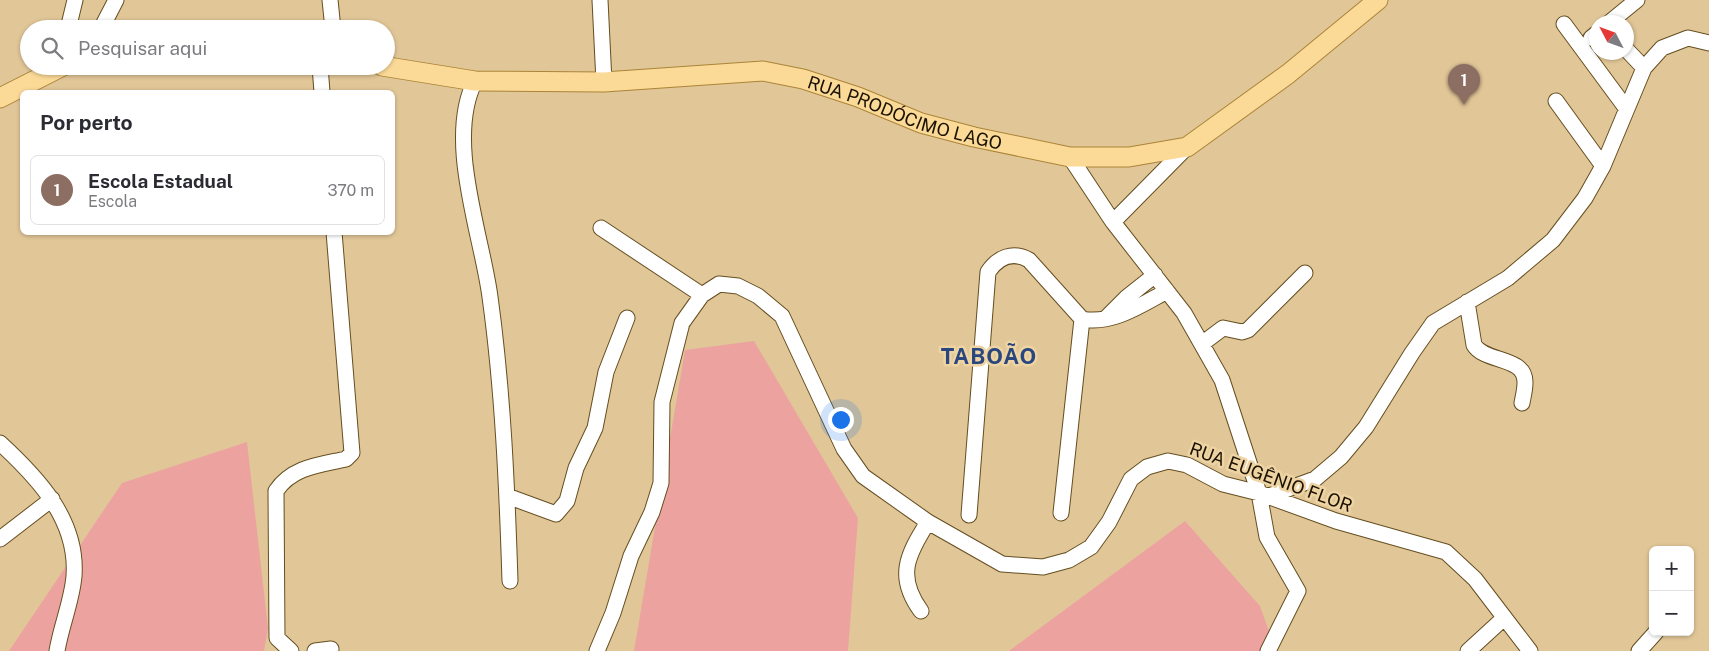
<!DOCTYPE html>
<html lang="pt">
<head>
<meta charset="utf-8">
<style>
  :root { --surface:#fff; --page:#f2f2f3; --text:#2b2b33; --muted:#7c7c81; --line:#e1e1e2; --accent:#3168d6 }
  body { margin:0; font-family:"Public Sans",sans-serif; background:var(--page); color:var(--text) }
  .controls { position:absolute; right:15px; bottom:15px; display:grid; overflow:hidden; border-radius:8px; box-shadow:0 1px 4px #0004 }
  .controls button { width:45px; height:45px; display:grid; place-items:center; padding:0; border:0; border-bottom:1px solid var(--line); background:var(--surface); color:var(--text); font:25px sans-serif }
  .compass { position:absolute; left:1589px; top:15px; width:45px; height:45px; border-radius:50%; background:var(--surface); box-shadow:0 1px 4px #0004; rotate:311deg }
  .you { position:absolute; left:840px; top:419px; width:18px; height:18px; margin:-12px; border:4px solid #fff; border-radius:50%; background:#1a73e8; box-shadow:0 0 0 8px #1a73e833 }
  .badge { display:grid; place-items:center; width:32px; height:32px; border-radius:50%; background:var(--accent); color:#fff; font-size:16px; font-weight:700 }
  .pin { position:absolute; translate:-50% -41px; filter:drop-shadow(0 1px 2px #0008) }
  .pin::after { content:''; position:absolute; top:26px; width:18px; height:15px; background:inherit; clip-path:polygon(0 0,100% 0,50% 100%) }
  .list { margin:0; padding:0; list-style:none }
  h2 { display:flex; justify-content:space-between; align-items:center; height:65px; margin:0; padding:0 20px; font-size:21px }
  h2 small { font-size:16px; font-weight:400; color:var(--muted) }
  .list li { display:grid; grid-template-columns:32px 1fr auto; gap:15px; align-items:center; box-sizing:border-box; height:70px; margin:0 10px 10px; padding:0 10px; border:1px solid var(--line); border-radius:8px }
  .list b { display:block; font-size:19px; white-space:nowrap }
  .list p { margin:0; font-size:16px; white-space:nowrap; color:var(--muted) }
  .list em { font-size:16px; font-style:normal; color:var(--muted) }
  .icon { flex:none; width:28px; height:28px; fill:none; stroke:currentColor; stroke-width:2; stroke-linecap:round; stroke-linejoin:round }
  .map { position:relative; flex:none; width:1709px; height:651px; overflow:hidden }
  .search { position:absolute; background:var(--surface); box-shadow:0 1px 4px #0004; left:20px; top:20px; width:375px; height:55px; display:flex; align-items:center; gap:12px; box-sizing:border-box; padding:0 18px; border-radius:28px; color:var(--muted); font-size:19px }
  .panel { position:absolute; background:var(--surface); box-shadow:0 1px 4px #0004; left:20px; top:90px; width:375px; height:145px; border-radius:8px }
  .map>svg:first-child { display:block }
  .green { fill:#eca3a0 }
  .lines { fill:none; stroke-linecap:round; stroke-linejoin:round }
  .minor-casing { stroke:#654e20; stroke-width:17 }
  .major-casing { stroke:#ab8437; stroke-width:21 }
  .minor { stroke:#fff; stroke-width:15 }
  .major { stroke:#fbda98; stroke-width:19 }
  .labels { text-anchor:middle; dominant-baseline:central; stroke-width:5; stroke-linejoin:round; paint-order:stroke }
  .street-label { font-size:18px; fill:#1b1202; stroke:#eed3a3 }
  .district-label { font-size:22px; font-weight:bold; letter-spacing:1px; fill:#29467e; stroke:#eed3a3 }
</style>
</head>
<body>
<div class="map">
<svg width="1709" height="651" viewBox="0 0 1709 651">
  <rect width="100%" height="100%" fill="#e1c697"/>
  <path class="green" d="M 754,341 L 858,518 L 848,651 L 634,651 L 685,350 Z
    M 247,442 L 268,628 L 264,651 L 9,651 L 122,483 Z
    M 1185,521 L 1260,606 L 1276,651 L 1009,651 Z"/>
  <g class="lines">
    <defs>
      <path id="minor" d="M 330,0 L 333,29
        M 600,0 L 604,82
        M 1610,22 L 1637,0
        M 1564,24 L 1626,108
        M 68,29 L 75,0
        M 101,29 L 116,0
        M 1591,38 L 1596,34
        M 1626,49 L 1644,68
        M 320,66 L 322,92
        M 475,81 C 445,140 482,235 490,297 C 503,391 507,487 510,581
        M 1556,101 L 1603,166
        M 1070,157 L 1113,222 L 1184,313 L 1222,380 L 1259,493 L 1267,537 L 1298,591 L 1268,651
        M 1113,222 L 1187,147
        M 601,228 L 702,295
        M 1467,302 L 1474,345 C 1485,363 1526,356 1525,383 C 1525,390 1523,397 1522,403
        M 1106,318 L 1126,298 L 1155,275
        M 1203,343 L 1223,328 L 1242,332 L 1248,330 L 1305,273
        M 0,443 C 38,478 78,520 74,576 C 72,601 61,626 57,651
        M 507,496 L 556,514 L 567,501 L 576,468 L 595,428 L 606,372 L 627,318
        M 1269,496 L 1315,479 L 1341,457 L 1366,427 L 1412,353 L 1433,323 L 1508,278 L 1553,240 L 1585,198 L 1603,166 L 1644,68 L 1662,48 L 1688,38 L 1709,43
        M 1061,513 L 1082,319
        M 969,515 L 988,272 C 998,257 1013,251 1029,260 L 1082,319 C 1112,325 1141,305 1167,291
        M 0,539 L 52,499
        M 921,611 C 896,577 907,555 928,522
        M 291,651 L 277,638 L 276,491 C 292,467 319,465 346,459 L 352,453 L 334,232
        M 315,651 L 331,649
        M 597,651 L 613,613 L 631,556 L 652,512 L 661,483 L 662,402 L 682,323 L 702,295 L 719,284 L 738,286 L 758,296 L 782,316 L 844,449 L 863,476 L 928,522 L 1002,564 L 1043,567 L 1069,560 L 1091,547 L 1109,522 L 1131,479 L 1147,467 L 1168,461 L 1187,465 L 1223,484 L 1259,493 L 1336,521 L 1446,552 L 1475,579 L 1530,651
        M 1468,651 L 1504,618
        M 1639,651 L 1656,632"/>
      <g id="major">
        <path id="s1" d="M 382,66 L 475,81 L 604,82 L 763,71 L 803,79 L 858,97 L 921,123 L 974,137 L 1070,157 L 1129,157 L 1187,147 L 1288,74 L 1378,0"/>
        <path d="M 0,98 L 63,66"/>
      </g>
    </defs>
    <use href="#minor" class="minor-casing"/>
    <use href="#major" class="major-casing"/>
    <use href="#minor" class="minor"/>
    <use href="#major" class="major"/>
  </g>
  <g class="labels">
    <g class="street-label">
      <text stroke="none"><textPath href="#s1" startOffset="531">RUA PRODÓCIMO LAGO</textPath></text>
      <text transform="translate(1271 477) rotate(20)">RUA EUGÊNIO FLOR</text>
    </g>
    <g class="district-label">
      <text x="989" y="356">TABOÃO</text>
    </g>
  </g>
</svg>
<div class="controls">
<button>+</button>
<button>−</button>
</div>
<svg class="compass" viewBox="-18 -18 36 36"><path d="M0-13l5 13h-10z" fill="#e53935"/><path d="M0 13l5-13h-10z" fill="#7c7c81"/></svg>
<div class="you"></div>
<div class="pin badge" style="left:1464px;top:105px;background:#8d6e63">1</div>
<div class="search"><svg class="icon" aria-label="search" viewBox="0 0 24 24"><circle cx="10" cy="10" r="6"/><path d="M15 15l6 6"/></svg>Pesquisar aqui</div>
<section class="panel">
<h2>Por perto<small></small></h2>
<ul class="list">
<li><span class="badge" style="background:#8d6e63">1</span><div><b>Escola Estadual</b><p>Escola</p></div><em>370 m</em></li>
</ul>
</section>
</div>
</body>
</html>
